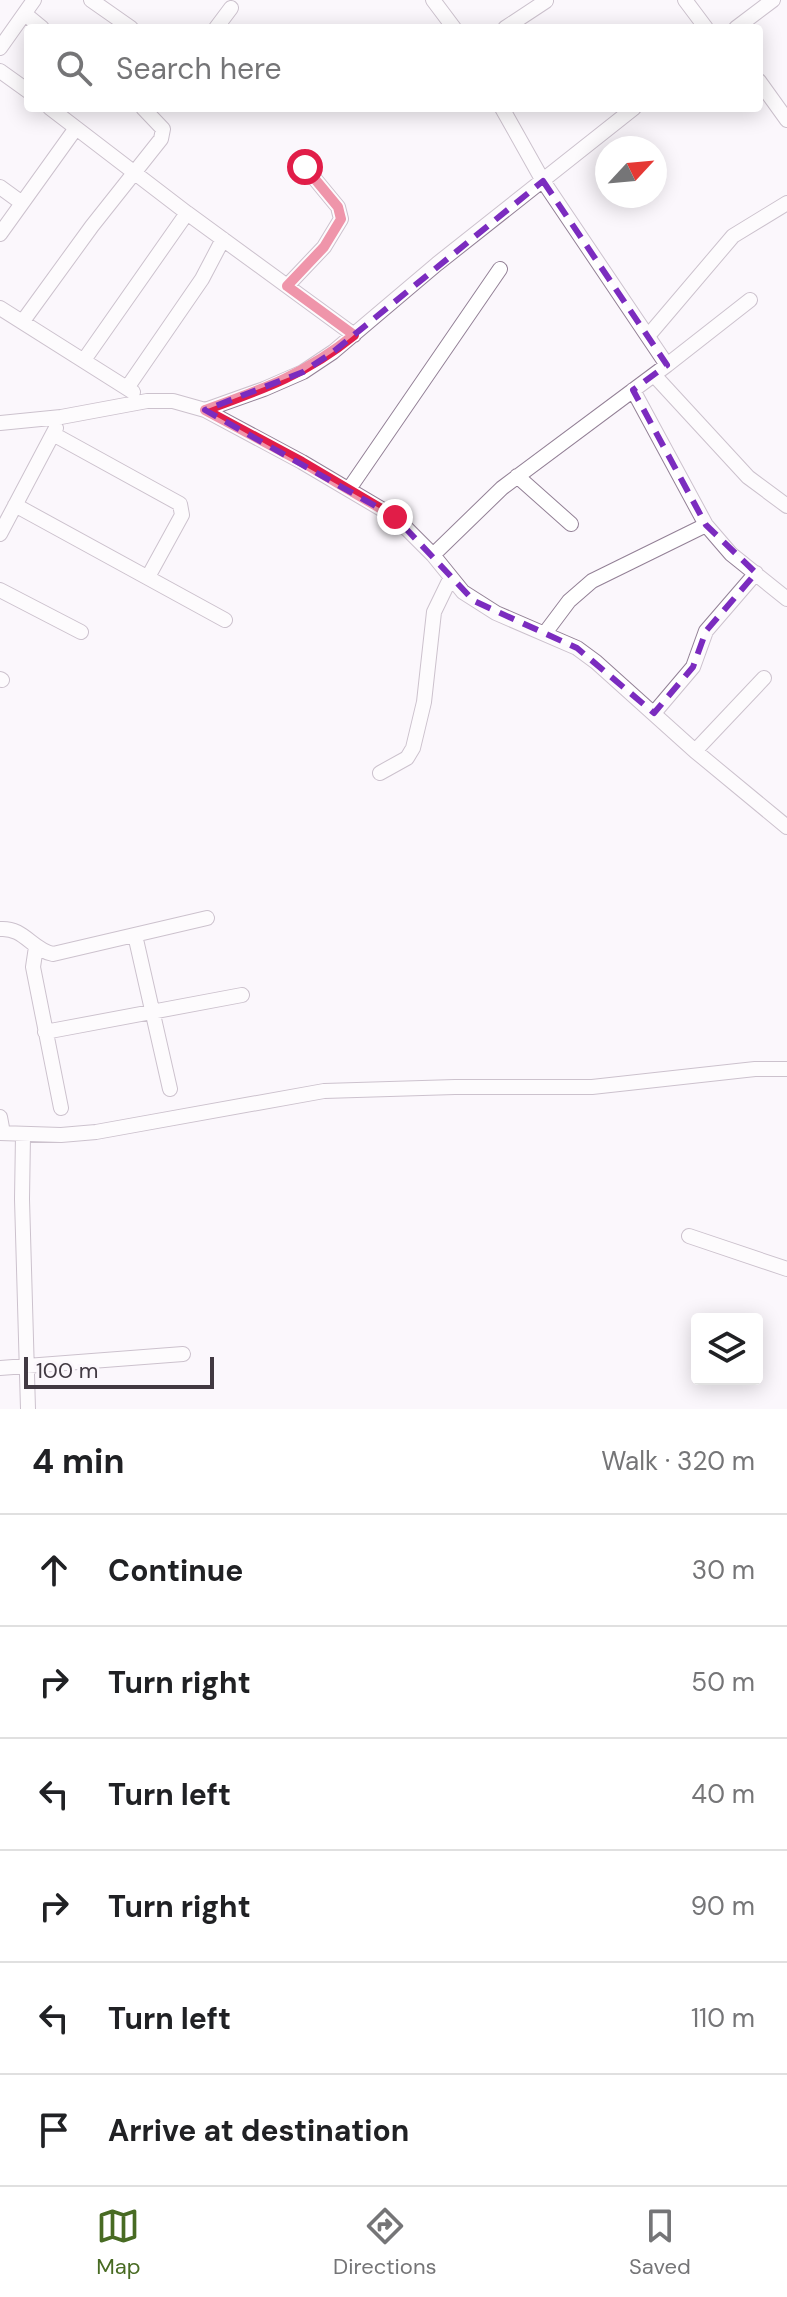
<!DOCTYPE html>
<html lang="en">
<head>
<meta charset="utf-8">
<style>
  :root { --surface:#fff; --page:#f6f6f6; --text:#202124; --muted:#757577; --line:#e0e0e0; --accent:#486b23 }
  body { margin:0; font-family:"DM Sans",sans-serif; background:var(--page); color:var(--text) }
  .controls { position:absolute; right:24px; bottom:24px; display:grid; overflow:hidden; border-radius:8px; box-shadow:0 4px 20px #0003 }
  .controls button { width:72px; height:72px; display:grid; place-items:center; padding:0; border:0; border-bottom:2px solid var(--line); background:var(--surface); color:var(--text); font:40px sans-serif }
  .compass { position:absolute; left:595px; top:136px; width:72px; height:72px; border-radius:50%; background:var(--surface); box-shadow:0 4px 20px #0003; rotate:64deg }
  .scale { position:absolute; left:24px; bottom:20px; width:190px; box-sizing:border-box; padding-left:8px; border:4px solid #413942; border-top:0; font-size:22px; line-height:28px; white-space:nowrap; color:#413942; -webkit-text-stroke:6px #fbf7fc; paint-order:stroke }
  .stop { position:absolute; width:24px; height:24px; margin:-18px; border:6px solid #e11d48; border-radius:50%; background:#fff }
  .stop.end { background:#e11d48; border-color:#fff; box-shadow:0 2px 8px #0008 }
  .list { margin:0; padding:0; list-style:none }
  h2 { display:flex; justify-content:space-between; align-items:center; height:104px; margin:0; padding:0 32px; font-size:34px }
  h2 small { font-size:26px; font-weight:400; color:var(--muted) }
  .list li { display:grid; grid-template-columns:52px 1fr auto; gap:24px; align-items:center; box-sizing:border-box; height:112px; padding:0 32px; border-top:2px solid var(--line) }
  .list b { display:block; font-size:30px; white-space:nowrap }
  .list em { font-size:26px; font-style:normal; color:var(--muted) }
  .icon { flex:none; width:44px; height:44px; fill:none; stroke:currentColor; stroke-width:2; stroke-linecap:round; stroke-linejoin:round }
  .map { position:relative; flex:none; width:787px; height:1409px; overflow:hidden }
  .search { position:absolute; background:var(--surface); box-shadow:0 4px 20px #0003; left:24px; right:24px; top:24px; height:88px; display:flex; align-items:center; gap:20px; box-sizing:border-box; padding:0 28px; border-radius:8px; color:var(--muted); font-size:30px }
  .sheet { height:776px; background:var(--surface) }
  nav { display:flex; justify-content:space-around; align-items:center; box-sizing:border-box; height:112px; border-top:2px solid var(--line); background:var(--surface); font-size:22px; color:var(--muted) }
  nav a { display:grid; justify-items:center; gap:4px }
  nav .on { color:var(--accent) }
  .map>svg:first-child { display:block }
  .lines { fill:none; stroke-linecap:round; stroke-linejoin:round }
  .minor-casing { stroke:#938096; stroke-width:16 }
  .minor { stroke:#fff; stroke-width:14 }
  .route { stroke:#e11d48; stroke-width:10 }
  .marked { fill:none; stroke:#7b2cbf; stroke-width:6; stroke-dasharray:16 10; stroke-linejoin:round }
</style>
</head>
<body>
<div class="map">
<svg width="787" height="1409" viewBox="0 0 787 1409">
  <rect width="100%" height="100%" fill="#fbf7fc"/>
  <g class="lines">
    <defs>
      <path id="minor" d="M 91,0 L 131,28
        M 433,0 L 454,28
        M 685,0 L 706,28
        M 25,14 L 42,28
        M 216,28 L 231,8
        M 505,28 L 546,1
        M 736,28 L 773,0
        M 0,48 L 34,0
        M 0,71 L 28,91
        M 759,81 L 787,120
        M 50,108 L 187,213 L 354,335
        M 502,108 L 543,181 L 667,365
        M 0,187 L 22,203
        M 0,234 L 76,128
        M 287,286 L 324,247 L 341,219 L 338,207 L 305,167
        M 0,308 L 133,392
        M 23,321 L 92,226 L 161,139 L 163,129 L 143,108
        M 648,336 L 733,236 L 787,203
        M 84,360 L 187,213
        M 654,375 L 748,477 L 787,506
        M 127,388 L 202,279 L 223,239
        M 633,390 L 706,525 L 731,554 L 787,599
        M 205,410 L 264,389 L 303,372 L 333,352 L 437,264 L 634,108
        M 0,423 L 61,417 L 147,401 L 173,401 L 205,410 L 302,462 L 395,517 L 433,555 L 463,592 L 496,613 L 577,648 L 596,662 L 695,751 L 787,827
        M 53,434 L 180,504 L 182,515 L 148,577
        M 517,476 L 571,524
        M 349,489 L 500,269
        M 15,505 L 225,620
        M 0,534 L 56,428
        M 433,555 L 502,488 L 667,365 L 750,300
        M 0,590 L 81,632
        M 545,633 L 569,601 L 592,581 L 706,525
        M 0,679 L 2,680
        M 654,713 L 693,667 L 706,631 L 756,573
        M 695,751 L 764,678
        M 380,773 L 407,758 L 413,748 L 424,702 L 434,612 L 450,579
        M 0,929 C 24,927 32,950 53,954 L 207,918
        M 135,935 L 170,1089
        M 36,947 L 33,967 L 61,1108
        M 45,1032 L 242,995
        M 0,1117 L 3,1133
        M 0,1133 L 61,1135 L 96,1132 L 324,1091 L 455,1087 L 592,1087 L 755,1069 L 787,1069
        M 23,1135 L 22,1199 L 28,1409
        M 689,1236 L 787,1269
        M 0,1368 L 183,1354"/>
    </defs>
    <use href="#minor" class="minor-casing"/>
    <use href="#minor" class="minor"/>
  </g>
  <g class="lines">
    <path class="route" d="M 305,167 L 338,207 L 341,219 L 324,247 L 287,286 L 354,335 C 306,374 263,389 205,410 L 302,462 L 395,517"/>
  </g>
  <path d="M0 0H787V1409H0ZM 543,181 L 667,365 L 633,390 L 706,525 L 756,573 L 706,631 L 693,667 L 654,713 L 577,648 L 474,601 L 395,517 L 205,410 L 303,372 L 333,352 Z" fill="#fbf7fc" fill-opacity=".55" fill-rule="evenodd"/>
  <path class="marked" d="M 543,181 L 667,365 L 633,390 L 706,525 L 756,573 L 706,631 L 693,667 L 654,713 L 577,648 L 474,601 L 395,517 L 205,410 L 303,372 L 333,352 Z"/>
</svg>
<div class="controls">
<button><svg class="icon" aria-label="layers" viewBox="0 0 24 24"><path d="M12 4l9 5-9 5-9-5zM3 14l9 5 9-5"/></svg></button>
</div>
<svg class="compass" viewBox="-18 -18 36 36"><path d="M0-13l5 13h-10z" fill="#e53935"/><path d="M0 13l5-13h-10z" fill="#757577"/></svg>
<div class="scale">100 m</div>
<div class="stop" style="left:305px;top:167px"></div>
<div class="stop end" style="left:395px;top:517px"></div>
<div class="search"><svg class="icon" aria-label="search" viewBox="0 0 24 24"><circle cx="10" cy="10" r="6"/><path d="M15 15l6 6"/></svg>Search here</div>
</div>
<section class="sheet">
<h2>4 min<small>Walk · 320 m</small></h2>
<ul class="list">
<li><svg class="icon" aria-label="ahead" viewBox="0 0 24 24"><path d="M12 20V5M6 11l6-6 6 6"/></svg><div><b>Continue</b></div><em>30 m</em></li>
<li><svg class="icon" aria-label="right" viewBox="0 0 24 24"><path d="M7 20v-9h11M14 6l5 5-5 5"/></svg><div><b>Turn right</b></div><em>50 m</em></li>
<li><svg class="icon" aria-label="left" viewBox="0 0 24 24"><path d="M17 20v-9H6M10 6l-5 5 5 5"/></svg><div><b>Turn left</b></div><em>40 m</em></li>
<li><svg class="icon" aria-label="right" viewBox="0 0 24 24"><path d="M7 20v-9h11M14 6l5 5-5 5"/></svg><div><b>Turn right</b></div><em>90 m</em></li>
<li><svg class="icon" aria-label="left" viewBox="0 0 24 24"><path d="M17 20v-9H6M10 6l-5 5 5 5"/></svg><div><b>Turn left</b></div><em>110 m</em></li>
<li><svg class="icon" aria-label="arrive" viewBox="0 0 24 24"><path d="M6 21V4h12l-3 4 3 4H6"/></svg><div><b>Arrive at destination</b></div></li>
</ul>
</section>
<nav>
<a class="on"><svg class="icon" aria-label="map" viewBox="0 0 24 24"><path d="M3 6l6-2 6 2 6-2v14l-6 2-6-2-6 2zM9 4v14M15 6v14"/></svg>Map</a>
<a><svg class="icon" aria-label="directions" viewBox="0 0 24 24"><path d="M12 3l9 9-9 9-9-9zM9 14v-3h6M13 9l2 2-2 2"/></svg>Directions</a>
<a><svg class="icon" aria-label="saved" viewBox="0 0 24 24"><path d="M7 4h10v16l-5-4-5 4z"/></svg>Saved</a>
</nav>
</body>
</html>
